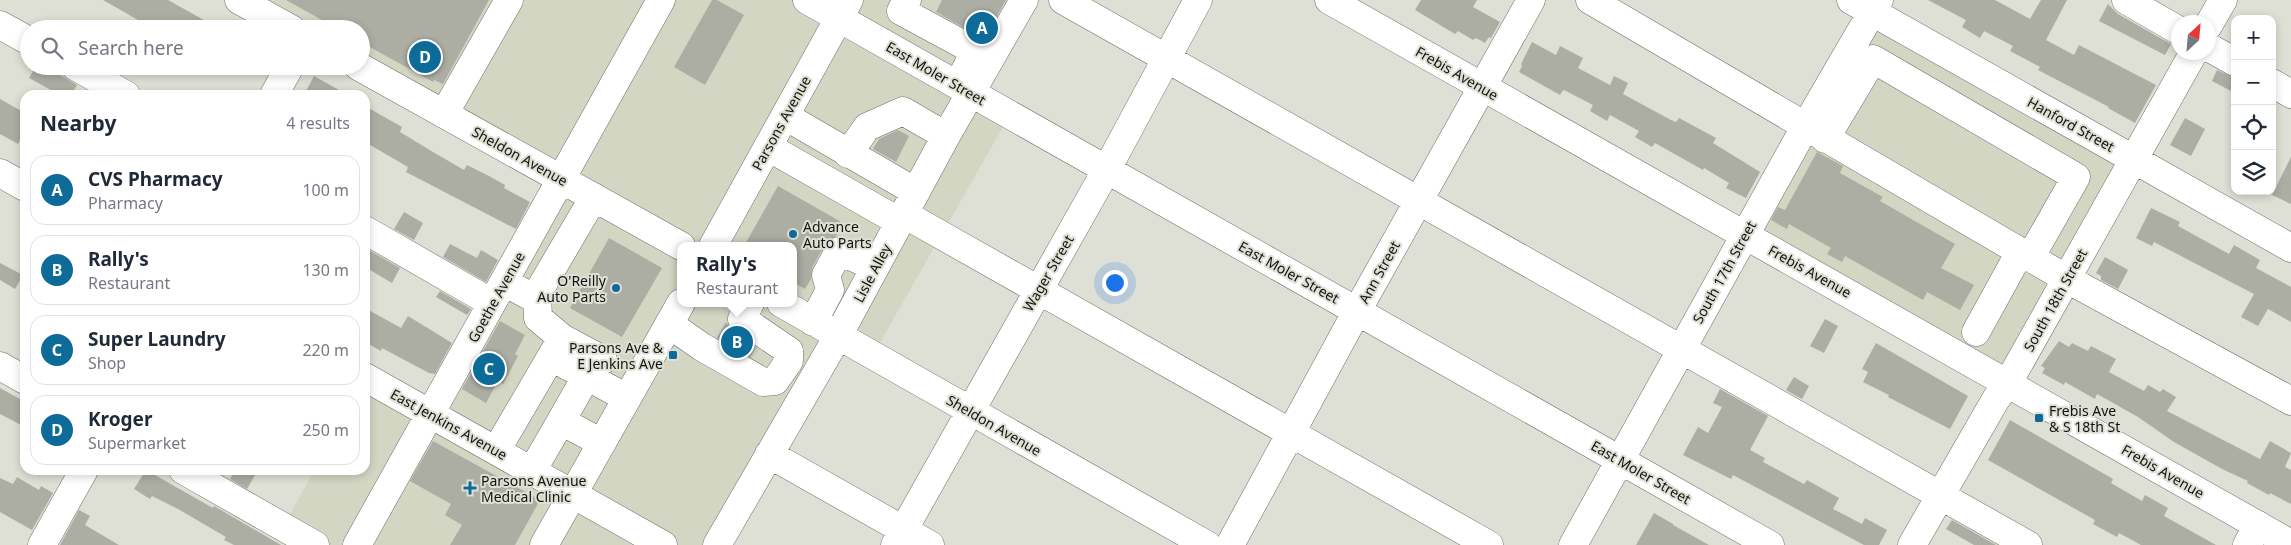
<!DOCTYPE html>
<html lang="en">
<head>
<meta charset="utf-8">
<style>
  :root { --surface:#fff; --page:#f2f2f3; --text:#1f2937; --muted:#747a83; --line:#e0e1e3; --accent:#0d6b9a }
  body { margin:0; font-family:"Noto Sans",sans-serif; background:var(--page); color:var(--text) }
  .controls { position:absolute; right:15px; top:15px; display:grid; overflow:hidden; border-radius:10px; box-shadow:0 2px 8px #0003 }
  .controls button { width:45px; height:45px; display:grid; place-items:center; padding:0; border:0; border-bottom:1px solid var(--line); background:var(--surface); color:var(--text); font:25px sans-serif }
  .compass { position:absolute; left:2171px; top:15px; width:45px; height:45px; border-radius:50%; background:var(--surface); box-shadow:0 2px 8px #0003; rotate:26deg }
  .you { position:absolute; left:1114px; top:282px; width:18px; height:18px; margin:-12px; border:4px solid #fff; border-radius:50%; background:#1a73e8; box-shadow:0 0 0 8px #1a73e833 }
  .badge { display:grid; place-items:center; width:32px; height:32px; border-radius:50%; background:var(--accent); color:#fff; font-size:16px; font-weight:700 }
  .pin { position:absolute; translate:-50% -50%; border:2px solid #fff; box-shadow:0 1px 5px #0006 }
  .popup { position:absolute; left:677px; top:242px; width:120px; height:65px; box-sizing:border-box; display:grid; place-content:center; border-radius:10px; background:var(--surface); filter:drop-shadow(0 1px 4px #0005); font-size:16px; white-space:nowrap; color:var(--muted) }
  .popup b { font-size:19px; color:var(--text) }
  .popup::after { content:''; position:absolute; left:50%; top:100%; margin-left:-10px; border:10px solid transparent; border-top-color:var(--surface) }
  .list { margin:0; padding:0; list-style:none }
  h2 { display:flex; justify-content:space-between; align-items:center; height:65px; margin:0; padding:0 20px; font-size:21px }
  h2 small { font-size:16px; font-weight:400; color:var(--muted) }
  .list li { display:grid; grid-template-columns:32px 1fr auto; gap:15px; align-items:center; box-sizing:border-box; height:70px; margin:0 10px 10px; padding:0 10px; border:1px solid var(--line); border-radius:15px }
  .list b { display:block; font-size:19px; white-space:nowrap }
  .list p { margin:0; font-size:16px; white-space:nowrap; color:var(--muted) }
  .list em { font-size:16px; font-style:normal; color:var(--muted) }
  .icon { flex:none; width:28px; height:28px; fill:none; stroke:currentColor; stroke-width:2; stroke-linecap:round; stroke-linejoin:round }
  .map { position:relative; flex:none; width:2291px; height:545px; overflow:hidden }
  .search { position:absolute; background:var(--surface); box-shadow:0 2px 8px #0003; left:20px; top:20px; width:350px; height:55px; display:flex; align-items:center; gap:12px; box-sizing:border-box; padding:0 18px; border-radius:28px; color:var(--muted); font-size:19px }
  .panel { position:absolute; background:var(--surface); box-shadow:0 2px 8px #0003; left:20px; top:90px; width:350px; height:385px; border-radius:15px }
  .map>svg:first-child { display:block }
  .built { fill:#d4d6c4; fill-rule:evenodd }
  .building { fill:#acada3 }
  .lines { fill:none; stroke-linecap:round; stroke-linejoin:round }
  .minor-casing { stroke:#6e6f66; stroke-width:29 }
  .major-casing { stroke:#6e6f66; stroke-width:29 }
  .minor { stroke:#fff; stroke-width:28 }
  .major { stroke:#fff; stroke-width:28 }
  .poi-dot { fill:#0d6b9a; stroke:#dee0d5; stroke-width:2 }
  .labels { text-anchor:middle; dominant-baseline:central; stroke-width:4; stroke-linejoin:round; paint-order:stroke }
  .street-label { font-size:14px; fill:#12130f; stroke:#dee0d5 }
  .poi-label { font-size:14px; fill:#12130f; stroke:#dee0d5; text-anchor:start }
</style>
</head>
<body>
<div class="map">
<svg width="2291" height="545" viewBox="0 0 2291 545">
  <rect width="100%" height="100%" fill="#dee0d5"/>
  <path class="built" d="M 243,0 L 1028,0 L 975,94 L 1011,113 L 874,353 L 842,336 L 720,545 L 320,545 L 285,524 L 314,470 L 365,470 L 365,376 L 430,409 L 560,177 L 361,66 L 361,29 L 295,29 ZM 681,246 L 793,246 L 793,303 L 681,303 Z
    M 1873,8 L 2138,160 L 2009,385 L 1744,233 Z"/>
  <path class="building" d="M 103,0 L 168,0 L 220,29 L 154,29 Z
    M 286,0 L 489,0 L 443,84 L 434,80 L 433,82 L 361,42 L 361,29 L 338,29 Z
    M 712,0 L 717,0 L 744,15 L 705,85 L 674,67 Z
    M 942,0 L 1006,0 L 984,39 L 936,12 Z
    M 1421,0 L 1477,0 L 1473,7 L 1500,22 L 1491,38 L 1489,37 L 1485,43 L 1476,38 L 1473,40 L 1458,31 L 1455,34 L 1415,10 Z
    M 1928,0 L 1995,0 L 2030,19 L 2041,0 L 2067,0 L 2046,40 L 2074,55 L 2079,45 L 2156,85 L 2135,123 L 2108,108 L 2109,107 L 2038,70 L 2040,67 L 2010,51 L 2013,46 L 1984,31 L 1980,38 L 1962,27 L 1966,20 Z
    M 2108,4 L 2118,14 L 2171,44 L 2165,55 L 2099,21 Z
    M 1532,42 L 1556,55 L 1560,46 L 1583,58 L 1578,68 L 1610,85 L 1614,76 L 1628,83 L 1623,94 L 1671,120 L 1676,122 L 1679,118 L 1716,138 L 1713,143 L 1760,172 L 1746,198 L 1726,188 L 1729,183 L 1704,168 L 1703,170 L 1655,143 L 1652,147 L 1635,137 L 1639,131 L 1610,115 L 1607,121 L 1590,111 L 1593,105 L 1566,91 L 1563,90 L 1560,95 L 1519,72 L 1522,66 L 1521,64 Z
    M 36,66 L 46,66 L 77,85 L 71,95 L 60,95 L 29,78 Z
    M 2217,70 L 2235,78 L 2235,93 L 2212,81 Z
    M 314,76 L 348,95 L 304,95 Z
    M 0,99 L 25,113 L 25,131 L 18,144 L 0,134 Z
    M 365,106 L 402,127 L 400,132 L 433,152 L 464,170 L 467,165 L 489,176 L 505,185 L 504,188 L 530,202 L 516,229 L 406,172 L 408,167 L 365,142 Z
    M 2185,118 L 2205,129 L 2191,156 L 2170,145 Z
    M 898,130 L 909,136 L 896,162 L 873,149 L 879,139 Z
    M 1817,152 L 1843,166 L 1840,173 L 1883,197 L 1880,201 L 1955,244 L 1941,268 L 1974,285 L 1960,310 L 1927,292 L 1923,300 L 1845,256 L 1842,262 L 1827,254 L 1831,248 L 1789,224 L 1787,229 L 1771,220 L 1778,207 L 1785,210 Z
    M 2291,157 L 2291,204 L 2272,195 Z
    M 778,186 L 843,223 L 836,236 L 825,244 L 812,268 L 811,279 L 805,289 L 793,282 L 793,246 L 744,246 Z
    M 2151,208 L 2180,222 L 2178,226 L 2229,254 L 2234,245 L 2260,260 L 2256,268 L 2291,287 L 2291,322 L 2268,309 L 2258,326 L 2241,317 L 2254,294 L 2154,242 L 2152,246 L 2136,238 Z
    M 404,212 L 423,223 L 414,240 L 394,229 Z
    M 609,238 L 662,268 L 622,337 L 570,308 Z
    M 450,244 L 477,258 L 481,250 L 498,260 L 486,282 L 443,257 Z
    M 365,248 L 400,268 L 392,283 L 365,267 Z
    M 2105,257 L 2128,270 L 2118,289 L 2101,280 L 2101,276 L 2096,273 Z
    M 0,263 L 23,275 L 15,289 L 0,280 Z
    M 440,291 L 471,309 L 467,315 L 436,297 Z
    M 365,308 L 401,328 L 408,316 L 452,343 L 435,374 L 429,373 L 382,348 L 381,351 L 365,342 Z
    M 1825,319 L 1838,326 L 1824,353 L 1810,346 Z
    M 500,321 L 525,335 L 515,354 L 518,356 L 503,384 L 498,381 L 486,403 L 462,389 Z
    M 726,322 L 733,332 L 756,347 L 750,357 L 717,338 Z
    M 2059,341 L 2069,347 L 2072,343 L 2088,351 L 2091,346 L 2116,359 L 2109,372 L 2144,391 L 2148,385 L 2160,392 L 2163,389 L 2176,397 L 2167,411 L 2260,459 L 2270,441 L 2291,453 L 2285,467 L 2291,470 L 2291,504 L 2270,493 L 2269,495 L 2247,483 L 2248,481 L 2222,469 L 2174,442 L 2138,417 L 2097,394 L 2095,399 L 2065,382 L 2064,385 L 2042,373 L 2045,368 L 2041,366 Z
    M 1876,343 L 1968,396 L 1950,429 L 1888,397 L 1889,395 L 1863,382 L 1868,372 L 1862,369 Z
    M 1794,377 L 1809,386 L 1802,399 L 1786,390 Z
    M 0,388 L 25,402 L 25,427 L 0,414 Z
    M 1720,389 L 1768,416 L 1750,450 L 1765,458 L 1763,462 L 1778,470 L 1804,484 L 1807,480 L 1839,498 L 1833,509 L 1862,524 L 1865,518 L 1887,530 L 1879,545 L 1864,545 L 1733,475 L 1731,479 L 1683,455 L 1698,427 L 1708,433 L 1722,407 L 1713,403 Z
    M 2010,420 L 2113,479 L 2111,483 L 2142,501 L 2145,495 L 2168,508 L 2164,516 L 2216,545 L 2141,545 L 2119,533 L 2117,537 L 2093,524 L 2095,520 L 1988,460 Z
    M 433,441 L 540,500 L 515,545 L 450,545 L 462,525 L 445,515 L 451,504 L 410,481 Z
    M 146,470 L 213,508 L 214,506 L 281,545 L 234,545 L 224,540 L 226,537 L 178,509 L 152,496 L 150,499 L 134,489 Z
    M 235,470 L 258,470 L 247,489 L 230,479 Z
    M 17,477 L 39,490 L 41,486 L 53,493 L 32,530 L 0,512 L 0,478 L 13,484 Z
    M 79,510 L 90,516 L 85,525 L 119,545 L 60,545 Z
    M 1654,513 L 1673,524 L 1673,525 L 1709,545 L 1636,545 Z
    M 1952,520 L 1996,545 L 1974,545 L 1946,529 Z"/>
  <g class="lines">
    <defs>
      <path id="minor" d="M 239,0 L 291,29
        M 807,0 L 1770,545
        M 907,0 L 901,11 L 975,51 L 960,81
        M 1063,0 L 2028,545
        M 1590,0 L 2067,279 L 2291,401
        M 1851,0 L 2291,248
        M 2126,0 L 2178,30
        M 0,25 L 29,41
        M 2208,26 L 2223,0
        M 2208,47 L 2235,62
        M 75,66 L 126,95
        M 358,66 L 681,246
        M 2272,83 L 2291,94
        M 274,95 L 290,66
        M 444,114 L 509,0
        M 785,116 L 916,192
        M 1825,139 L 1873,59 L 2076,177 L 2030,258
        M 768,147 L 900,222
        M 848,154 L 867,127 L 903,111 L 946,136
        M 0,173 L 25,187
        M 904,214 L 1489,545
        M 365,230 L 492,303
        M 504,282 L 528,295 L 537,294 L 594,197
        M 537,294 L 538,318 L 562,338 L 603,360
        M 781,303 L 1207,545
        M 813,322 L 830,290 L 826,275 L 839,251 L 875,267
        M 669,324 L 702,347 L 763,382 L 775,381 L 789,361 L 789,351 L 742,319 L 750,303
        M 1976,332 L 2020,252
        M 562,338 L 551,357 L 627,398
        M 0,366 L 25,380
        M 365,377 L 663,545
        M 586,377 L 561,421 L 602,443
        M 496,451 L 551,357
        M 769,454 L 930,545
        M 183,470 L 315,545
        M 532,471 L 561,421
        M 42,545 L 84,470
        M 357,545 L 661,0
        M 717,545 L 838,336 L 946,136 L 1024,0
        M 895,545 L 1107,169 L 1198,0
        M 1230,545 L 1357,311 L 1531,0
        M 1573,545 L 1805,127 L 1879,0
        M 1912,545 L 1996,399 L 2008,383 L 2194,52
        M 2247,545 L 2258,525"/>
      <path id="major" d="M 1329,0 L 2291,544
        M 713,246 L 849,0
        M 544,545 L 681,303"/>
    </defs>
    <use href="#minor" class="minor-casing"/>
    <use href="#major" class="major-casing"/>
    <use href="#minor" class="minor"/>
    <use href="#major" class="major"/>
  </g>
  <g class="poi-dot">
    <circle cx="793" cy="234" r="5"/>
    <circle cx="616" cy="288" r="5"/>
    <rect x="668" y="350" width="10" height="10" rx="2.5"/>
    <rect x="2034" y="413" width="10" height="10" rx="2.5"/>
    <path d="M467.5 480.5h5v5h5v5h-5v5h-5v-5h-5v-5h5z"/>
  </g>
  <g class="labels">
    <g class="street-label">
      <text transform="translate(936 73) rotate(30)">East Moler Street</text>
      <text transform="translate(1457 73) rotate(30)">Frebis Avenue</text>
      <text transform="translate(781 123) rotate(-61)">Parsons Avenue</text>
      <text transform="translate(2071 124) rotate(29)">Hanford Street</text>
      <text transform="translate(520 156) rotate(29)">Sheldon Avenue</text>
      <text transform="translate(1810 271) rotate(29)">Frebis Avenue</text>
      <text transform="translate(1289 272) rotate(29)">East Moler Street</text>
      <text transform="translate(1379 272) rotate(-61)">Ann Street</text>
      <text transform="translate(1724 272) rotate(-61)">South 17th Street</text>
      <text transform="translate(872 273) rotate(-62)">Lisle Alley</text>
      <text transform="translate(1048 273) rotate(-60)">Wager Street</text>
      <text transform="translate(496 297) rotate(-61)">Goethe Avenue</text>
      <text transform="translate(2055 300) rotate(-61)">South 18th Street</text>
      <text transform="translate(449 424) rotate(29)">East Jenkins Avenue</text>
      <text transform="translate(994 425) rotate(30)">Sheldon Avenue</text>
      <text transform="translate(2163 471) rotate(30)">Frebis Avenue</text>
      <text transform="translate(1641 472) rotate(30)">East Moler Street</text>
    </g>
    <g class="poi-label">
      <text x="803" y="226">Advance<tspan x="803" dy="16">Auto Parts</tspan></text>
      <text x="606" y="280" text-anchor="end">O'Reilly<tspan x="606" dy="16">Auto Parts</tspan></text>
      <text x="663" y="347" text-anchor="end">Parsons Ave &amp;<tspan x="663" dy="16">E Jenkins Ave</tspan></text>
      <text x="2049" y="410">Frebis Ave<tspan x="2049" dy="16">&amp; S 18th St</tspan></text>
      <text x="481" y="480">Parsons Avenue<tspan x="481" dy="16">Medical Clinic</tspan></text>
    </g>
  </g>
</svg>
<div class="controls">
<button>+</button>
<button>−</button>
<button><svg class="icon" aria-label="locate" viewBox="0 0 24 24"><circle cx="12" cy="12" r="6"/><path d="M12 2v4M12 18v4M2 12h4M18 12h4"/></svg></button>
<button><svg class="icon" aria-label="layers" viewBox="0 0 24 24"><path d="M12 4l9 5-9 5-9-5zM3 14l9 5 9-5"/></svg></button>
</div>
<svg class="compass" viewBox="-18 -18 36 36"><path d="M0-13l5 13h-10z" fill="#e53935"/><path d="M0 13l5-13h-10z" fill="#747a83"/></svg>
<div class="you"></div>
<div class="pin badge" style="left:982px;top:28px">A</div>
<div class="pin badge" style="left:737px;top:342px">B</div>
<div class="popup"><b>Rally's</b>Restaurant</div>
<div class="pin badge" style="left:489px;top:369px">C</div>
<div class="pin badge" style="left:425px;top:57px">D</div>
<div class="search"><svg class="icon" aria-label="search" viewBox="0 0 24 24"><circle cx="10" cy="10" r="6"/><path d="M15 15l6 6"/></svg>Search here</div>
<section class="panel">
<h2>Nearby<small>4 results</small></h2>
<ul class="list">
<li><span class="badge">A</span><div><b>CVS Pharmacy</b><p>Pharmacy</p></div><em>100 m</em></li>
<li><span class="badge">B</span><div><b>Rally's</b><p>Restaurant</p></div><em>130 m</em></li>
<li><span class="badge">C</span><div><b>Super Laundry</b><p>Shop</p></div><em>220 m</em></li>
<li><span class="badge">D</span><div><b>Kroger</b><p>Supermarket</p></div><em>250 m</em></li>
</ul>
</section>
</div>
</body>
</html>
